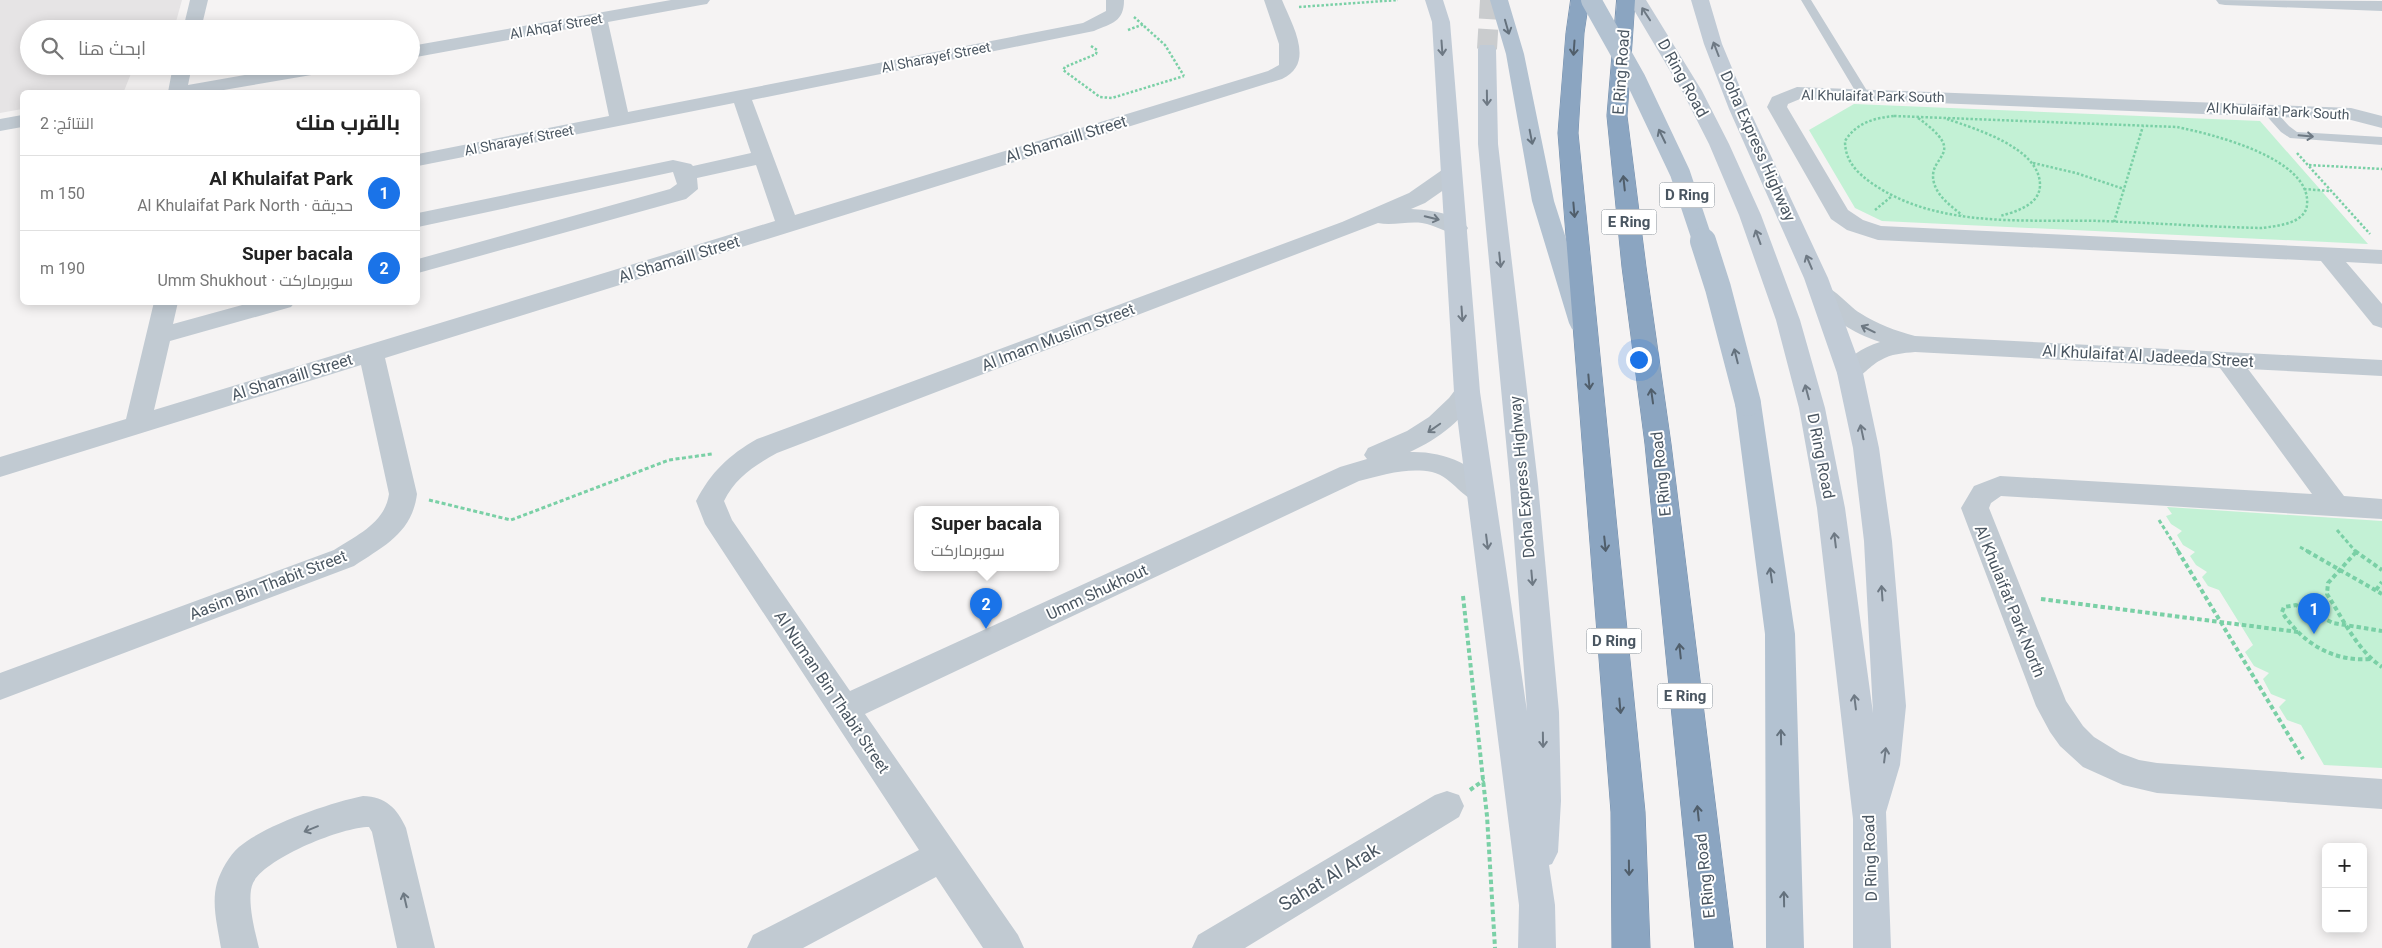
<!DOCTYPE html>
<html lang="ar">
<head>
<meta charset="utf-8">
<style>
  :root { --surface:#fff; --page:#f2f2f2; --text:#222; --muted:#767676; --line:#e0e0e0; --accent:#1a73e8 }
  body { margin:0; font-family:Roboto,Cairo,sans-serif; background:var(--page); color:var(--text); direction:rtl }
  .controls { position:absolute; right:15px; bottom:15px; display:grid; overflow:hidden; border-radius:8px; box-shadow:0 2px 12px #0003 }
  .controls button { width:45px; height:45px; display:grid; place-items:center; padding:0; border:0; border-bottom:1px solid var(--line); background:var(--surface); color:var(--text); font:25px sans-serif }
  .you { position:absolute; left:1638px; top:359px; width:18px; height:18px; margin:-12px; border:4px solid #fff; border-radius:50%; background:#1a73e8; box-shadow:0 0 0 8px #1a73e833 }
  .badge { display:grid; place-items:center; width:32px; height:32px; border-radius:50%; background:var(--accent); color:#fff; font-size:16px; font-weight:700 }
  .pin { position:absolute; translate:-50% -41px; filter:drop-shadow(0 1px 2px #0008) }
  .pin::after { content:''; position:absolute; top:26px; width:18px; height:15px; background:inherit; clip-path:polygon(0 0,100% 0,50% 100%) }
  .popup { position:absolute; left:914px; top:506px; width:145px; height:65px; box-sizing:border-box; display:grid; place-content:center; border-radius:8px; background:var(--surface); filter:drop-shadow(0 1px 4px #0005); font-size:16px; white-space:nowrap; color:var(--muted) }
  .popup b { font-size:19px; color:var(--text) }
  .popup::after { content:''; position:absolute; left:50%; top:100%; margin-left:-10px; border:10px solid transparent; border-top-color:var(--surface) }
  .list { margin:0; padding:0; list-style:none }
  h2 { display:flex; justify-content:space-between; align-items:center; height:65px; margin:0; padding:0 20px; font-size:21px }
  h2 small { font-size:16px; font-weight:400; color:var(--muted) }
  .list li { display:grid; grid-template-columns:32px 1fr auto; gap:15px; align-items:center; box-sizing:border-box; height:75px; padding:0 20px; border-top:1px solid var(--line) }
  .list b { display:block; font-size:19px; white-space:nowrap }
  .list p { margin:0; font-size:16px; white-space:nowrap; color:var(--muted) }
  .list em { font-size:16px; font-style:normal; color:var(--muted) }
  .icon { flex:none; width:28px; height:28px; fill:none; stroke:currentColor; stroke-width:2; stroke-linecap:round; stroke-linejoin:round }
  .map { position:relative; flex:none; width:2382px; height:948px; overflow:hidden; direction:ltr }
  .search { position:absolute; background:var(--surface); box-shadow:0 2px 12px #0003; left:20px; top:20px; width:400px; height:55px; display:flex; align-items:center; gap:12px; box-sizing:border-box; padding:0 18px; border-radius:28px; color:var(--muted); font-size:19px }
  .panel { position:absolute; background:var(--surface); box-shadow:0 2px 12px #0003; left:20px; top:90px; width:400px; height:215px; border-radius:8px; direction:rtl }
  .map>svg:first-child { display:block }
  .education { fill:#e6e4e5 }
  .green { fill:#c3f1d5 }
  .lines { fill:none; stroke-linecap:round; stroke-linejoin:round }
  .secondary-tunnel { stroke:#caccce; stroke-width:20; stroke-dasharray:20 10; stroke-linecap:butt }
  .highway-casing { stroke:#7690ad; stroke-width:1 }
  .path-far2 { stroke:#7ad0a6; stroke-width:2.5; stroke-dasharray:2.5 2; stroke-linecap:butt }
  .path-far1 { stroke:#7ad0a6; stroke-width:3; stroke-dasharray:4 2.5; stroke-linecap:butt }
  .path { stroke:#7ad0a6; stroke-width:4; stroke-dasharray:4.5 3; stroke-linecap:butt }
  .lane { fill:#c1cad2; fill-rule:evenodd }
  .street { fill:#c1cad2; fill-rule:evenodd }
  .secondary { fill:#c1cbd6; fill-rule:evenodd }
  .primary { fill:#b3c2d1; fill-rule:evenodd }
  .highway { fill:#8ba5c1; fill-rule:evenodd }
  .primary-bridge-far1 { stroke:#b3c2d1; stroke-width:20 }
  .primary-bridge { stroke:#b3c2d1; stroke-width:26 }
  .oneway { stroke:#6e7984 }
  .oneway2 { stroke:#64717d }
  .oneway3 { stroke:#505e6b }
  .oneway4 { stroke:#6e7983 }
  .labels { text-anchor:middle; dominant-baseline:central; stroke-width:4; stroke-linejoin:round; paint-order:stroke }
  .far-street-label { font-size:14px; fill:#4a5661; stroke:#fff }
  .shield { fill:#fff; stroke:#808990; stroke-width:1 }
  .shield-label { font-size:15px; font-weight:bold; fill:#4a5661 }
  .street-label { font-size:16px; fill:#4a5661; stroke:#fff }
  .near-street-label { font-size:19px; fill:#4a5661; stroke:#fff }
</style>
</head>
<body>
<div class="map">
<svg width="2382" height="948" viewBox="0 0 2382 948">
  <rect width="100%" height="100%" fill="#f5f3f3"/>
  <path class="education" d="M 0,0 L 182,0 L 174,29 L 29,29 L 29,66 L 156,66 L 132,71 L 124,91 L 22,92 L 22,109 L 0,113 Z"/>
  <path class="green" d="M 1854,104 L 2260,121 L 2368,244 L 1882,221 L 1855,208 L 1809,130 Z
    M 2167,507 L 2382,521 L 2382,768 L 2324,765 L 2301,725 L 2287,720 L 2279,707 L 2286,700 L 2271,694 L 2263,679 L 2269,673 L 2254,666 L 2245,652 L 2253,645 L 2219,590 L 2208,586 L 2202,577 L 2207,572 L 2196,565 L 2190,556 L 2195,552 L 2183,545 L 2177,535 L 2182,531 L 2171,524 L 2166,516 L 2172,514 Z"/>
  <g class="lines">
    <path class="secondary-tunnel" d="M 1487,49 L 1490,0"/>
    <defs>
      <path id="highway" d="M 1571,0 L 1589,0 L 1584,33 L 1578,133 L 1645,812 L 1650,948 L 1612,948 L 1611,812 L 1558,133 L 1566,33 Z
        M 1617,0 L 1635,0 L 1627,116 L 1646,267 L 1671,444 L 1733,948 L 1695,948 L 1645,444 L 1622,267 L 1607,116 Z"/>
    </defs>
    <use href="#highway" class="highway-casing"/>
    <path class="path-far2" d="M 1299,7 L 1398,0
      M 1134,17 L 1165,45 L 1184,76
      M 1128,30 L 1144,24
      M 1091,46 L 1097,50 L 1096,54 L 1065,67 L 1063,70 L 1100,97 L 1112,98 L 1184,76
      M 1894,116 L 2177,127 C 2211,134 2312,158 2307,205 C 2305,224 2276,226 2262,228 C 2209,227 2155,223 2102,221 C 2026,219 1939,229 1873,184 C 1857,173 1845,161 1845,141 C 1856,123 1874,118 1894,116 Z
      M 1918,118 C 1971,156 1926,154 1934,183 C 1938,197 1951,206 1962,215
      M 1947,119 C 1976,129 2040,148 2040,185 C 2040,205 2015,212 2000,216
      M 2297,153 L 2370,234
      M 2033,163 L 2076,173 L 2124,189
      M 2309,165 L 2382,169
      M 2304,189 L 2330,191
      M 1875,210 L 1892,196
      M 2114,222 L 2143,126"/>
    <path class="path-far1" d="M 429,500 L 511,520 L 669,460 L 712,454
      M 2159,520 L 2179,552
      M 2337,530 L 2356,552
      M 2300,547 L 2309,552"/>
    <path class="path" d="M 2178,551 L 2303,759
      M 2307,551 L 2382,594
      M 2355,551 L 2382,570
      M 2356,552 L 2328,583 L 2327,594 C 2343,619 2357,650 2382,667
      M 2376,590 L 2382,582
      M 1463,596 L 1487,816 L 1495,948
      M 2041,599 L 2298,632
      M 2370,659 C 2333,662 2302,643 2282,612 L 2284,607 L 2296,605 L 2333,623 L 2382,631
      M 1470,790 L 1484,780"/>
    <path class="lane" d="M 1801,0 L 1811,0 L 1869,94 L 1867,96 L 1863,97 L 1857,94 Z
      M 2267,105 L 2271,106 L 2289,126 L 2297,132 L 2382,137 L 2382,145 L 2290,138 L 2281,132 L 2263,112 L 2261,109 Z"/>
    <path class="street" d="M 190,0 L 208,0 L 201,29 L 183,29 Z
      M 671,0 L 710,0 L 707,4 L 701,5 L 608,22 L 628,112 L 1083,23 L 1106,11 L 1106,0 L 1124,0 C 1124,22 1112,23 1094,31 L 752,100 L 795,215 L 1268,71 L 1279,65 L 1279,44 L 1264,0 L 1282,0 C 1292,25 1316,63 1282,79 L 385,358 L 417,494 C 412,533 384,546 354,566 L 0,700 L 0,673 L 334,550 C 357,535 385,523 389,494 L 361,365 L 0,477 L 0,457 L 126,419 L 154,302 L 178,302 L 173,324 L 253,302 L 295,302 L 291,307 L 170,341 L 154,410 L 775,221 L 756,165 L 697,178 L 698,189 L 686,199 L 418,273 L 418,259 L 670,189 L 677,184 L 673,172 L 418,227 L 418,213 L 673,160 L 691,164 L 693,166 L 751,153 L 734,103 L 418,166 L 418,154 L 609,116 L 590,25 L 411,58 L 411,46 Z
      M 2216,0 L 2382,1 L 2382,11 L 2225,5 L 2219,4 Z
      M 173,66 L 192,66 L 188,85 L 295,66 L 338,66 L 336,70 L 329,72 L 212,92 L 168,92 Z
      M 1797,87 L 2351,108 L 2382,116 L 2382,128 L 2351,120 L 1863,100 L 1800,99 L 1788,104 L 1787,107 L 1848,210 L 1863,220 L 1881,226 L 2382,250 L 2382,264 L 2346,262 L 2382,304 L 2382,328 L 2373,325 L 2321,261 L 1878,240 L 1847,230 L 1831,219 L 1767,107 L 1772,97 Z
      M 22,115 L 22,127 L 0,131 L 0,119 Z
      M 1450,169 L 1458,170 L 1461,175 L 1458,180 L 1425,203 L 1411,209 C 1428,210 1458,213 1468,228 L 1465,233 C 1449,237 1438,225 1422,223 C 1408,221 1392,226 1378,223 L 777,453 C 755,465 735,478 724,501 L 732,520 L 850,691 L 1340,467 L 1367,459 L 1364,455 L 1368,448 L 1407,431 L 1429,417 L 1449,398 L 1458,386 L 1467,383 L 1476,386 L 1480,392 C 1463,420 1440,438 1410,452 C 1443,451 1478,464 1495,494 L 1491,501 C 1465,509 1457,478 1432,472 C 1408,467 1382,475 1359,481 L 865,714 L 1018,935 L 1024,948 L 983,948 L 936,877 L 803,948 L 747,948 L 753,935 L 919,850 L 705,524 L 696,501 C 711,472 729,455 757,439 L 1342,222 L 1409,193 L 1442,170 Z
      M 1822,286 C 1837,289 1847,305 1860,313 C 1877,324 1896,331 1915,336 L 2382,360 L 2382,376 L 2248,369 L 2344,496 L 2382,499 L 2382,519 L 2001,496 L 1991,503 L 1989,508 L 2066,701 L 2083,726 L 2094,737 L 2120,753 L 2139,760 L 2157,763 L 2382,779 L 2382,809 L 2157,793 L 2123,785 L 2083,767 L 2060,746 L 2050,732 L 2036,706 L 1961,508 L 1974,486 L 2000,476 L 2312,494 L 2220,368 L 1915,352 C 1903,353 1891,354 1881,360 C 1865,368 1860,384 1841,379 L 1837,373 C 1848,356 1862,348 1880,342 C 1853,333 1826,317 1810,293 L 1814,288 Z
      M 1447,791 L 1459,795 L 1464,806 L 1459,817 L 1245,948 L 1192,948 L 1198,935 L 1435,795 Z
      M 363,796 C 386,797 397,808 406,828 L 435,948 L 397,948 L 372,832 L 369,827 C 342,827 265,858 253,883 C 246,898 255,932 259,948 L 221,948 C 218,928 211,904 217,883 C 221,870 229,856 239,847 C 265,825 329,803 363,796 Z"/>
    <path class="secondary" d="M 1425,0 L 1443,0 L 1450,22 L 1480,392 L 1527,711 L 1510,484 L 1478,144 L 1478,49 L 1480,45 L 1494,45 L 1496,49 L 1498,144 L 1538,484 L 1559,712 L 1561,801 L 1558,852 L 1552,864 L 1549,865 L 1555,905 L 1556,948 L 1518,948 L 1519,905 L 1454,392 L 1432,22 Z
      M 1628,0 L 1646,0 L 1702,91 L 1729,144 L 1761,215 L 1800,320 L 1825,408 L 1845,508 L 1873,713 L 1864,541 L 1853,448 L 1837,373 L 1804,278 L 1729,109 L 1704,44 L 1691,0 L 1709,0 L 1722,44 L 1749,109 L 1828,278 L 1863,373 L 1879,448 L 1892,541 L 1906,706 L 1900,765 L 1886,812 L 1891,948 L 1853,948 L 1853,819 L 1817,508 L 1799,408 L 1776,320 L 1739,215 L 1709,144 L 1682,91 Z"/>
    <path class="primary" d="M 1490,0 L 1508,0 L 1524,54 L 1554,201 L 1593,323 L 1590,329 L 1581,331 L 1572,329 L 1569,323 L 1532,201 L 1506,54 Z
      M 1748,394 L 1757,397 L 1761,403 L 1795,634 L 1804,948 L 1766,948 L 1765,634 L 1735,403 L 1739,397 Z"/>
    <use href="#highway" class="highway"/>
    <path class="primary-bridge-far1" d="M 1591,0 L 1636,80 L 1680,173 L 1703,242"/>
    <path class="primary-bridge" d="M 1703,241 L 1718,288 L 1748,403"/>
  </g>
  <defs><path id="oneway-shaft" d="M-6 0H5M1.5-3L5.5 0L1.5 3" fill="none" stroke-width="1.6" stroke-linecap="round" stroke-linejoin="round" transform="scale(1.25)"/></defs>
  <g class="oneway">
    <use href="#oneway-shaft" transform="translate(1646 14) rotate(-123)"/>
    <use href="#oneway-shaft" transform="translate(1442 48) rotate(86)"/>
    <use href="#oneway-shaft" transform="translate(1716 49) rotate(-111)"/>
    <use href="#oneway-shaft" transform="translate(1487 98) rotate(89)"/>
    <use href="#oneway-shaft" transform="translate(1758 237) rotate(-110)"/>
    <use href="#oneway-shaft" transform="translate(1500 260) rotate(84)"/>
    <use href="#oneway-shaft" transform="translate(1809 262) rotate(-113)"/>
    <use href="#oneway-shaft" transform="translate(1462 314) rotate(86)"/>
    <use href="#oneway-shaft" transform="translate(1807 392) rotate(-105)"/>
    <use href="#oneway-shaft" transform="translate(1862 432) rotate(-102)"/>
    <use href="#oneway-shaft" transform="translate(1835 540) rotate(-97)"/>
    <use href="#oneway-shaft" transform="translate(1487 542) rotate(83)"/>
    <use href="#oneway-shaft" transform="translate(1532 578) rotate(85)"/>
    <use href="#oneway-shaft" transform="translate(1882 593) rotate(-94)"/>
    <use href="#oneway-shaft" transform="translate(1855 702) rotate(-97)"/>
    <use href="#oneway-shaft" transform="translate(1543 740) rotate(89)"/>
    <use href="#oneway-shaft" transform="translate(1885 755) rotate(-83)"/>
  </g>
  <g class="oneway2">
    <use href="#oneway-shaft" transform="translate(1507 27) rotate(74)"/>
    <use href="#oneway-shaft" transform="translate(1662 136) rotate(-116)"/>
    <use href="#oneway-shaft" transform="translate(1531 137) rotate(79)"/>
    <use href="#oneway-shaft" transform="translate(1736 356) rotate(-104)"/>
    <use href="#oneway-shaft" transform="translate(1771 575) rotate(-98)"/>
    <use href="#oneway-shaft" transform="translate(1781 737) rotate(-91)"/>
    <use href="#oneway-shaft" transform="translate(1784 899) rotate(-91)"/>
  </g>
  <g class="oneway3">
    <use href="#oneway-shaft" transform="translate(1574 48) rotate(94)"/>
    <use href="#oneway-shaft" transform="translate(1624 183) rotate(-96)"/>
    <use href="#oneway-shaft" transform="translate(1574 210) rotate(85)"/>
    <use href="#oneway-shaft" transform="translate(1589 382) rotate(85)"/>
    <use href="#oneway-shaft" transform="translate(1652 396) rotate(-98)"/>
    <use href="#oneway-shaft" transform="translate(1605 544) rotate(84)"/>
    <use href="#oneway-shaft" transform="translate(1680 651) rotate(-96)"/>
    <use href="#oneway-shaft" transform="translate(1620 706) rotate(85)"/>
    <use href="#oneway-shaft" transform="translate(1698 813) rotate(-96)"/>
    <use href="#oneway-shaft" transform="translate(1629 868) rotate(89)"/>
  </g>
  <g class="oneway4">
    <use href="#oneway-shaft" transform="translate(2306 136) rotate(5)"/>
    <use href="#oneway-shaft" transform="translate(1432 218) rotate(14)"/>
    <use href="#oneway-shaft" transform="translate(1868 329) rotate(-154)"/>
    <use href="#oneway-shaft" transform="translate(1434 428) rotate(145)"/>
    <use href="#oneway-shaft" transform="translate(311 829) rotate(158)"/>
    <use href="#oneway-shaft" transform="translate(405 900) rotate(-103)"/>
  </g>
  <g class="labels">
    <g class="far-street-label">
      <text transform="translate(556 26) rotate(-10)">Al Ahqaf Street</text>
      <text transform="translate(936 57) rotate(-11)">Al Sharayef Street</text>
      <text transform="translate(1873 96) rotate(1)">Al Khulaifat Park South</text>
      <text transform="translate(2278 111) rotate(3)">Al Khulaifat Park South</text>
      <text transform="translate(519 140) rotate(-11)">Al Sharayef Street</text>
    </g>
    <g class="shield">
      <rect x="1659.5" y="182.5" width="55" height="25" rx="4"/>
      <rect x="1601.5" y="209.5" width="55" height="25" rx="4"/>
      <rect x="1586.5" y="628.5" width="55" height="25" rx="4"/>
      <rect x="1657.5" y="683.5" width="55" height="25" rx="4"/>
    </g>
    <g class="shield-label">
      <text x="1687" y="195">D Ring</text>
      <text x="1629" y="222">E Ring</text>
      <text x="1614" y="641">D Ring</text>
      <text x="1685" y="696">E Ring</text>
    </g>
    <g class="street-label">
      <text transform="translate(1621 72) rotate(-86)">E Ring Road</text>
      <text transform="translate(1683 78) rotate(61)">D Ring Road</text>
      <text transform="translate(1066 139) rotate(-17)">Al Shamaill Street</text>
      <text transform="translate(1758 146) rotate(66)">Doha Express Highway</text>
      <text transform="translate(679 259) rotate(-17)">Al Shamaill Street</text>
      <text transform="translate(1058 337) rotate(-21)">Al Imam Muslim Street</text>
      <text transform="translate(2148 356) rotate(3)">Al Khulaifat Al Jadeeda Street</text>
      <text transform="translate(292 377) rotate(-17)">Al Shamaill Street</text>
      <text transform="translate(1821 456) rotate(79)">D Ring Road</text>
      <text transform="translate(1661 474) rotate(-96)">E Ring Road</text>
      <text transform="translate(1522 477) rotate(-95)">Doha Express Highway</text>
      <text transform="translate(268 585) rotate(-21)">Aasim Bin Thabit Street</text>
      <text transform="translate(1097 592) rotate(-25)">Umm Shukhout</text>
      <text transform="translate(2010 601) rotate(68)">Al Khulaifat Park North</text>
      <text transform="translate(832 692) rotate(56)">Al Numan Bin Thabit Street</text>
      <text transform="translate(1870 858) rotate(-92)">D Ring Road</text>
      <text transform="translate(1705 876) rotate(-96)">E Ring Road</text>
    </g>
    <g class="near-street-label">
      <text transform="translate(1329 877) rotate(-31)">Sahat Al Arak</text>
    </g>
  </g>
</svg>
<div class="controls">
<button>+</button>
<button>−</button>
</div>
<div class="you"></div>
<div class="pin badge" style="left:2314px;top:634px">1</div>
<div class="pin badge" style="left:986px;top:629px">2</div>
<div class="popup"><b>Super bacala</b>سوبرماركت</div>
<div class="search"><svg class="icon" aria-label="search" viewBox="0 0 24 24"><circle cx="10" cy="10" r="6"/><path d="M15 15l6 6"/></svg>ابحث هنا</div>
<section class="panel">
<h2>بالقرب منك<small>النتائج: 2</small></h2>
<ul class="list">
<li><span class="badge">1</span><div><b>Al Khulaifat Park</b><p>حديقة · Al Khulaifat Park North</p></div><em>150 m</em></li>
<li><span class="badge">2</span><div><b>Super bacala</b><p>سوبرماركت · Umm Shukhout</p></div><em>190 m</em></li>
</ul>
</section>
</div>
</body>
</html>
